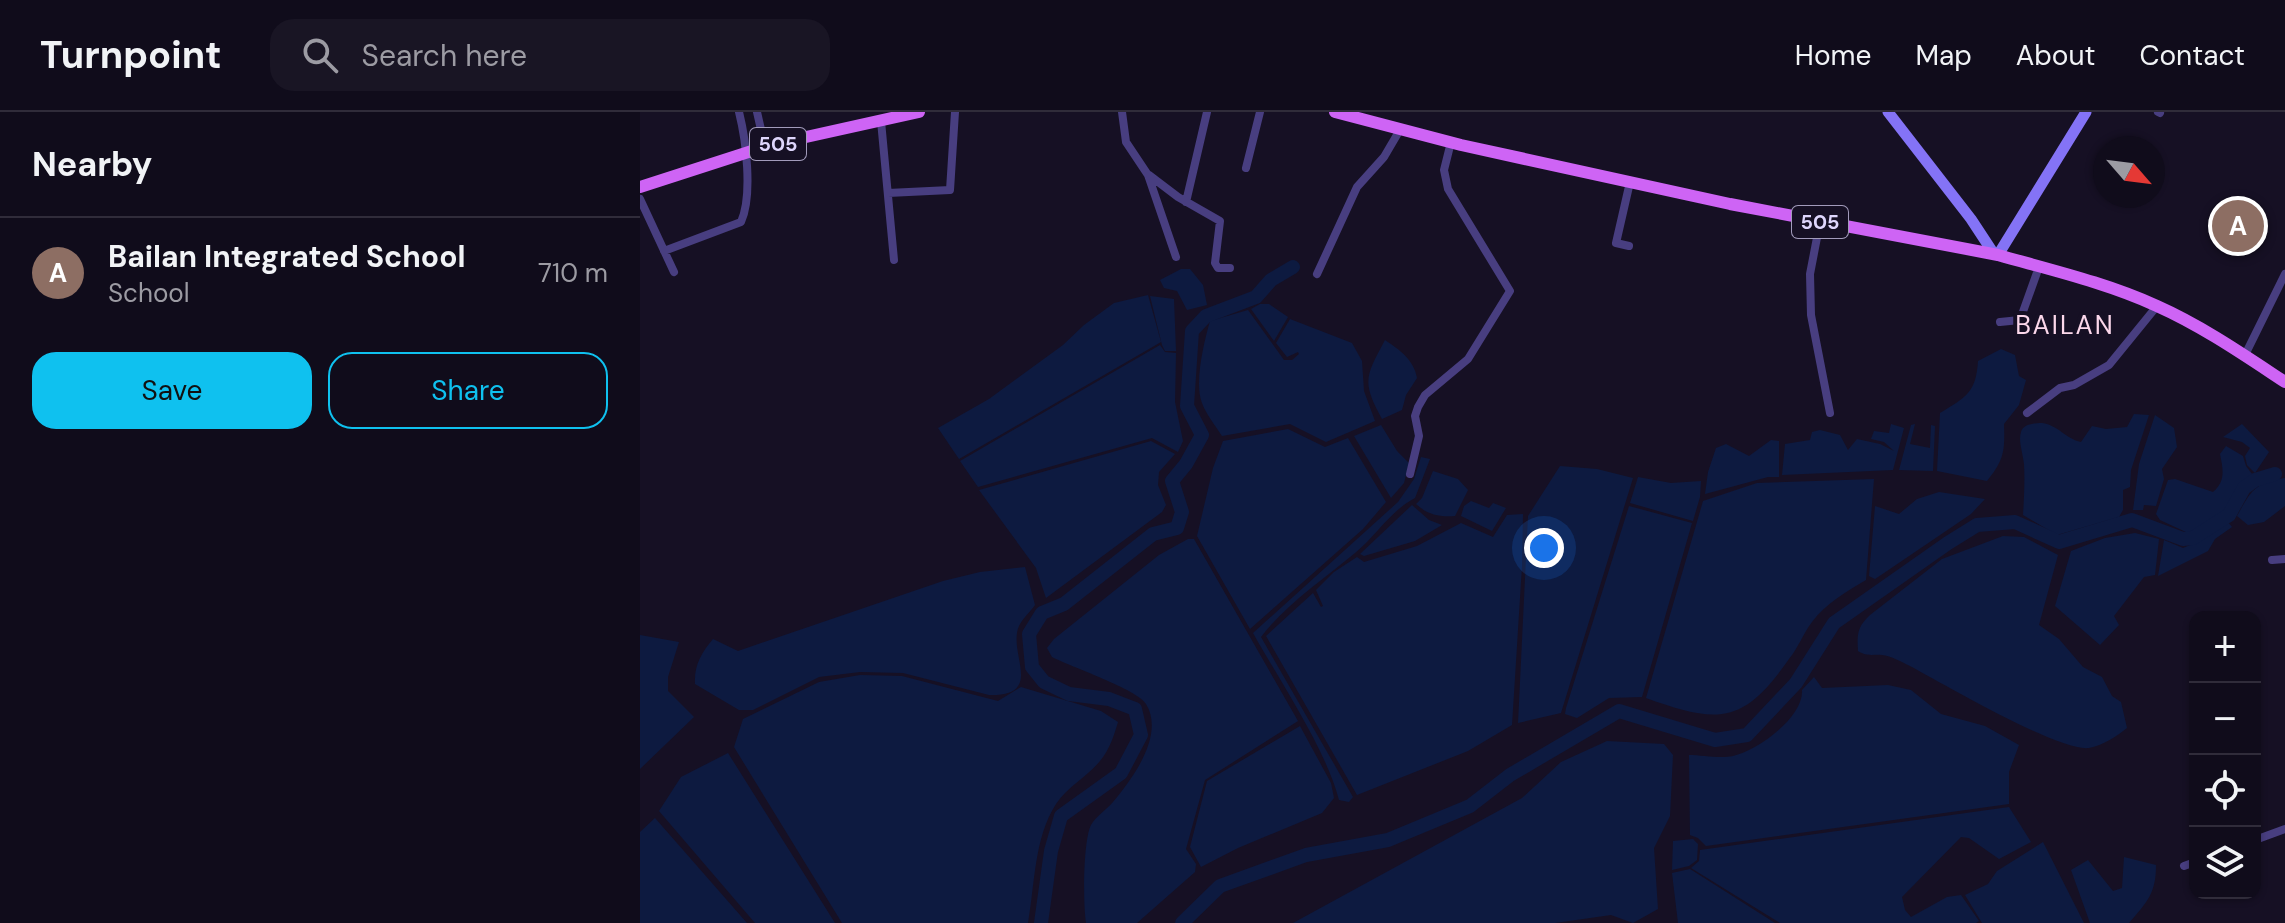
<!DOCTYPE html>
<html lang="en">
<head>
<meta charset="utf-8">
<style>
  :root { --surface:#100c1b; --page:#191524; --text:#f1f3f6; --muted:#9c9ba3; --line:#302c3a; --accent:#0fc1ef }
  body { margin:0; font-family:"DM Sans",sans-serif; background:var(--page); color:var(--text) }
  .controls { position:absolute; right:24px; bottom:24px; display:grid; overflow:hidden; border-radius:16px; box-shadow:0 2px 6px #0004 }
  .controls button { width:72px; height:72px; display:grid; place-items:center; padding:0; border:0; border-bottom:2px solid var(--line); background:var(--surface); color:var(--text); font:40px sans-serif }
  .compass { position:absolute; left:1453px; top:24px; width:72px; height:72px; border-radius:50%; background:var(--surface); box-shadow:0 2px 6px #0004; rotate:118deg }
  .you { position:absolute; left:904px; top:436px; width:28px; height:28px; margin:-20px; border:6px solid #fff; border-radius:50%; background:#1a73e8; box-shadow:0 0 0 12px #1a73e833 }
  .badge { display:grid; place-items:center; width:52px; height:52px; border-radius:50%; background:var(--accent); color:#fff; font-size:26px; font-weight:700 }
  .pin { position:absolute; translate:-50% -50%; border:4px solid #fff; box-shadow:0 2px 8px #0006 }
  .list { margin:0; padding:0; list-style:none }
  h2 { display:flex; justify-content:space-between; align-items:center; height:104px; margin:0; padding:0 32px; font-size:34px }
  h2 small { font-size:26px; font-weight:400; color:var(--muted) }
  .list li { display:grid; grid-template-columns:52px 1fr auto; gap:24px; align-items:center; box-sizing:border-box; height:112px; padding:0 32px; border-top:2px solid var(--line) }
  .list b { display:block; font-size:30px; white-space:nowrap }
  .list p { margin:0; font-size:26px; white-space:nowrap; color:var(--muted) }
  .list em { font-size:26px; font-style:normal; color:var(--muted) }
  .actions { display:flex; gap:16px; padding:24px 32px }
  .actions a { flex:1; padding:18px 0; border:2px solid var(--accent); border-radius:24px; text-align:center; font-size:28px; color:var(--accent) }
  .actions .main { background:var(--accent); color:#111 }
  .icon { flex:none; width:44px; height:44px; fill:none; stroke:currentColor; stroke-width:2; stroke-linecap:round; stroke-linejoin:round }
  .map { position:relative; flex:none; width:1645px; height:811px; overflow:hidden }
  header { display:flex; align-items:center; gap:48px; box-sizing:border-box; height:112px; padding:0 40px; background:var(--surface); border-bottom:2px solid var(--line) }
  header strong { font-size:38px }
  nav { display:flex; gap:44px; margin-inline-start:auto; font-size:28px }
  .search { width:560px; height:72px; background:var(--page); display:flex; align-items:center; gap:20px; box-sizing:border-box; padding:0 28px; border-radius:24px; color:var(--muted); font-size:30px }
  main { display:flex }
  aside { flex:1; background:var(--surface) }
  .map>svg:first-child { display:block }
  .water { fill:#0d1a40 }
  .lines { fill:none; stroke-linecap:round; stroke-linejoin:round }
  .river { stroke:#0d1a40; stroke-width:14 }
  .minor { stroke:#483e80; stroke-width:8 }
  .secondary { stroke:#8473f6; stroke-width:11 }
  .primary { stroke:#ce64f5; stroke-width:12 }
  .labels { text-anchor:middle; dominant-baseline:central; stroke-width:8; stroke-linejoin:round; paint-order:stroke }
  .shield { fill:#161024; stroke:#a29bbb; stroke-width:2 }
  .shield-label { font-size:20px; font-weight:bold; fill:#ded6fc }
  .quarter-label { font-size:26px; letter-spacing:2px; fill:#fcd8eb; stroke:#161024 }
</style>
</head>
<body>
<header>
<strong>Turnpoint</strong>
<div class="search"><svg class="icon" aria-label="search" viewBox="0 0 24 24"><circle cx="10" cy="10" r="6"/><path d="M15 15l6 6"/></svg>Search here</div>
<nav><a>Home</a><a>Map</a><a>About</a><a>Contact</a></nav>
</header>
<main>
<aside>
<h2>Nearby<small></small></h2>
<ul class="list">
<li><span class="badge" style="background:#8d6e63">A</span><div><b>Bailan Integrated School</b><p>School</p></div><em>710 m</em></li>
</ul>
<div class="actions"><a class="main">Save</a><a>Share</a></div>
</aside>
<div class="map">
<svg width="1645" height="811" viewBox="0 0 1645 811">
  <rect width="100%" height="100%" fill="#161024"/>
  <path class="water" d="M 541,157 L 550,157 L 563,173 L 567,193 L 547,198 L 537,179 L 524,176 L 520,168 Z
    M 508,183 L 521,230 L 319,347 L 298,316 L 349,287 L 423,233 L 444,213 L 474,191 Z
    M 510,184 L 534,187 L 536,239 L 525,239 L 522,233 Z
    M 620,192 L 629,192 L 648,205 L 634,229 L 611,197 Z
    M 608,198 L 644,248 L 652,248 L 659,242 L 658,240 L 647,245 L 636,231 L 650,207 L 712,231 L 722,249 L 724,279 L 735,309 L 686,330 L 650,312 L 582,324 C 575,313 566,302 562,291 C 554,271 564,230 570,209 Z
    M 745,228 C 760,238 774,248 777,266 L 766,283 L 762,298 L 742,307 C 721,269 726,264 745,228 Z
    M 520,233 L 525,240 L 536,241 L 535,290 L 543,329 L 538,340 L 512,326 L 338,375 L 320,349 Z
    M 1361,237 L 1375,243 L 1379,264 L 1386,268 L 1379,293 L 1364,312 C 1365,339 1364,348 1347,369 L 1297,359 L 1300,301 C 1326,285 1336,281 1338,249 Z
    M 1494,302 L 1509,303 L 1491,358 L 1490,375 L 1483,378 L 1483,398 L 1479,405 L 1417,423 L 1383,403 C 1384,386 1385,368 1384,352 C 1383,342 1378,329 1381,320 C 1383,312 1394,311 1402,311 C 1418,313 1426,327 1441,330 L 1452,314 L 1466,317 L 1487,315 Z
    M 1515,303 L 1534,316 L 1537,335 L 1522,357 L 1524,367 L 1516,394 L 1504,393 L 1503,398 L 1493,398 L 1499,352 Z
    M 1251,312 L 1264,316 L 1253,358 L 1142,363 L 1145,332 L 1170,328 L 1172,320 L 1180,318 L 1200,323 L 1208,338 L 1217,327 L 1240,332 L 1254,339 L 1244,330 L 1231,327 L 1234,319 L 1249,321 Z
    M 1275,312 L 1270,332 L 1290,336 L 1291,313 L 1295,314 L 1293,359 L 1259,358 L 1271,313 Z
    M 1602,312 L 1629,340 L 1615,361 L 1607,353 L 1605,344 L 1610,336 L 1602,330 L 1583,325 Z
    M 741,313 L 757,339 L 769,351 L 764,371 L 751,386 L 714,324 Z
    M 648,317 L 685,335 L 708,326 L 746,390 L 723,417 L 610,517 L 557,424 L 573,356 L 583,329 Z
    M 1131,328 L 1139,329 L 1139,365 L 1128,365 L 1065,382 L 1068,360 L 1076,336 L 1086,332 L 1109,344 Z
    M 511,329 L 535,342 L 519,360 L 518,373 L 526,393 L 522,400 L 406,486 L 396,456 L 339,378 Z
    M 1586,334 L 1603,344 L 1606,354 L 1612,362 L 1598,377 L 1585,401 L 1548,421 L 1520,408 L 1516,402 L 1528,368 L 1535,367 L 1573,380 C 1586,369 1583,357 1580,342 Z
    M 781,345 L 790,347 L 775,386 C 750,399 737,423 715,441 C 684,467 646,492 621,525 L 713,685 L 709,690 L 699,688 C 686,637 639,568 613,521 L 758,390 L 774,367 Z
    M 920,354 L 957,357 L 993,366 L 921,601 L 878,611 L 888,404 Z
    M 793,359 L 818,367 L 828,378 L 815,404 C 799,405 788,403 776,392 L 782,386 Z
    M 998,365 L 1031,371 L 1061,369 L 1060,385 L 1053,409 L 990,391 Z
    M 1645,366 L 1645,394 L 1624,410 L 1608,413 L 1597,404 C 1611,379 1615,370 1645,366 Z
    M 1234,367 L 1226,468 C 1207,479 1185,492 1172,510 C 1163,522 1158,536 1149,547 C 1103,613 1078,612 1006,586 L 1063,389 L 1117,371 Z
    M 1299,380 L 1345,387 L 1331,402 L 1244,461 L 1235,467 L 1229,464 L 1235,394 L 1259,402 L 1277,387 Z
    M 831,389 L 849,396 L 853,391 L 866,396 L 852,419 L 821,404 L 824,394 Z
    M 772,393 L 789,408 L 802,413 L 775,429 L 724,444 L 720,442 Z
    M 989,394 L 1052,411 L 1002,585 L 969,586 L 937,606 L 925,602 L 926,596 Z
    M 883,402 L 882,454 L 872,613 L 828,639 L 717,683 L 626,524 L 673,481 L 681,495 L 683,494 L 676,478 L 694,460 L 717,445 L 724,450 L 777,434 L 821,411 L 853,425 L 867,403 Z
    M 1588,410 L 1592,415 L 1575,427 L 1568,439 L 1518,464 L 1524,428 L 1543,436 L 1560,429 Z
    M 1495,421 L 1519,427 L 1515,463 L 1504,465 L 1474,504 L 1479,513 L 1460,533 L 1415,494 L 1431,439 L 1465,426 Z
    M 1363,424 L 1384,425 L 1418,443 L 1399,513 L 1419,527 L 1443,555 L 1462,565 L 1472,584 L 1481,590 L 1487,616 C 1476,625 1463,633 1449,636 C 1419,640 1302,571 1270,554 C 1262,550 1251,544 1242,543 C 1232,542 1228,545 1218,539 C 1217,523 1217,515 1230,503 L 1302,447 Z
    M 548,427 L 554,427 L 658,609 L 565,668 L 546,737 L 556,752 L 555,760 L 497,811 L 446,811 C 443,792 443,729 451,713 C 456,704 466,698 473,690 C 493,666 525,623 506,592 C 497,577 431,555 412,545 L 407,536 L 414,527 L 519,443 Z
    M 385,455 L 395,493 C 390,500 382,507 379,514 C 367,541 406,584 349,583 L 263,561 L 220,560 L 179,565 L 113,598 L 99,598 L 55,572 C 54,554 61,541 73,527 L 98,539 L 303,469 L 340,460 Z
    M 0,523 L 39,530 L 28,565 L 28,579 L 54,605 L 0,657 Z
    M 220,563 L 262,564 L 358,589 L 381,575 L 461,599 L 478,610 C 474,623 470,637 460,649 C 447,665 428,674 416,692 C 394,726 395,772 388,811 L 202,811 L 94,635 L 103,607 L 179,570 Z
    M 1174,565 L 1182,576 L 1248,573 L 1271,578 L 1301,602 L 1345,614 L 1379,633 L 1369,660 L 1369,692 L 1066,734 L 1058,726 L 1050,723 L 1049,643 C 1062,643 1080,647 1093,644 C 1117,639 1164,605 1162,578 Z
    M 660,614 L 691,671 L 694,686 L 682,701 L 598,736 L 561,755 L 550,735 L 567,669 Z
    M 967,629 L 1024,632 L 1033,643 L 1030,704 L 1014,736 L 1018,797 L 993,811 L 971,803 L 915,811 L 653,811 L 882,686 L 921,650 Z
    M 88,641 L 195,811 L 115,811 L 19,699 L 41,665 Z
    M 1369,695 L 1391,730 L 1359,747 L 1329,726 L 1321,725 L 1262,785 L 1265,798 L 1271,805 L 1307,785 L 1321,783 L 1339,809 L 1336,811 L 1140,811 L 1051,756 L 1059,749 L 1060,738 Z
    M 15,706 L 107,811 L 0,811 L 0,720 Z
    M 1053,727 L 1058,732 L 1057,748 L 1049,754 L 1032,758 L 1033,729 Z
    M 1403,730 L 1444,811 L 1342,811 L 1325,783 L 1348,772 L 1357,759 Z
    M 1484,745 L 1516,753 C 1516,782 1507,790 1489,811 L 1450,811 L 1431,758 L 1448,748 L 1473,779 L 1482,776 Z
    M 1050,757 L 1135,811 L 1038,811 L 1032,761 Z"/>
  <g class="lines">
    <path class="river" d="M 401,811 L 411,739 L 421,704 L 481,661 L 501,623 L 495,597 L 469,587 L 429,582 L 404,570 L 392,555 L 389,522 L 402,501 L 424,492 L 513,422 L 537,416 L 542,400 L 532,369 L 546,352 L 562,323 L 547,294 L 552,219 L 566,204 L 616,185 L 631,168 L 653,155
      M 542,811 L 580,774 L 666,743 L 748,728 L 830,694 L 870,663 L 979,599 L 1075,628 L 1107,623 L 1156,571 L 1194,511 L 1308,431 L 1337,413 L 1375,410 L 1419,430 L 1492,408 L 1543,427 L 1553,426 L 1589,403 L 1604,376 L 1615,368 L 1635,362"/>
    <path class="minor" d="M 117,0 L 125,35
      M 482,0 L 486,30 L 508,63 L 536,145
      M 1518,0 L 1520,1
      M 241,9 L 254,148
      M 606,56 L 620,0
      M 509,63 L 538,85 L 580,109 L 575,151 L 578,156 L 590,156
      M 248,81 L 310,78 L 315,0
      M 0,87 L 34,160
      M 546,90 L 567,0
      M 1180,110 L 1170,162 L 1171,203 L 1190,301
      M 989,134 L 976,131 L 990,70
      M 24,139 L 101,110 C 113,83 106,28 99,0
      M 677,162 L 717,75 L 744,45 L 761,16
      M 1360,210 L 1380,208 L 1399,155
      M 1605,243 L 1645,162
      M 1387,301 L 1420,276 L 1434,273 L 1469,253 L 1517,194
      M 770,362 L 779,324 L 775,304 L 778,295 L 785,283 L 828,247 L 870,179 L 808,77 L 804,58 L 811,30
      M 1632,448 L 1645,447
      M 1615,728 L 1645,717
      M 1544,754 L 1555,750"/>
    <path class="secondary" d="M 1248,0 L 1331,107 L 1354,142
      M 1358,143 L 1446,0"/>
    <path class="primary" d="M 695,0 L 821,33 L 1090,92 L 1358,143 C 1411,158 1467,171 1517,194 C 1562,214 1604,243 1645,270
      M 0,75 L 130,33 L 279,0"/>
  </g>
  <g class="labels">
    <g class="shield">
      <rect x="110" y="16" width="56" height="32" rx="6"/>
      <rect x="1152" y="94" width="56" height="32" rx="6"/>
    </g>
    <g class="shield-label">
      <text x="138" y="32">505</text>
      <text x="1180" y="110">505</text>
    </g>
    <g class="quarter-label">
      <text x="1425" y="213">BAILAN</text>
    </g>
  </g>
</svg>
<div class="controls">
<button>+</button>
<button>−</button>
<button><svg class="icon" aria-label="locate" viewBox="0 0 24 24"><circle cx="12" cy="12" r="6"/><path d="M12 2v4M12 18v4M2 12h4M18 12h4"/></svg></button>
<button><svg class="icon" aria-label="layers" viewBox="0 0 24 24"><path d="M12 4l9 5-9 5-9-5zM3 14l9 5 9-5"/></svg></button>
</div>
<svg class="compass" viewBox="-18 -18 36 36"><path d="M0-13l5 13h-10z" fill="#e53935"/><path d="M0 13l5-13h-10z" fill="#9c9ba3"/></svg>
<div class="you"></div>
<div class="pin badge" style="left:1598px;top:114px;background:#8d6e63">A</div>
</div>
</main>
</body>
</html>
